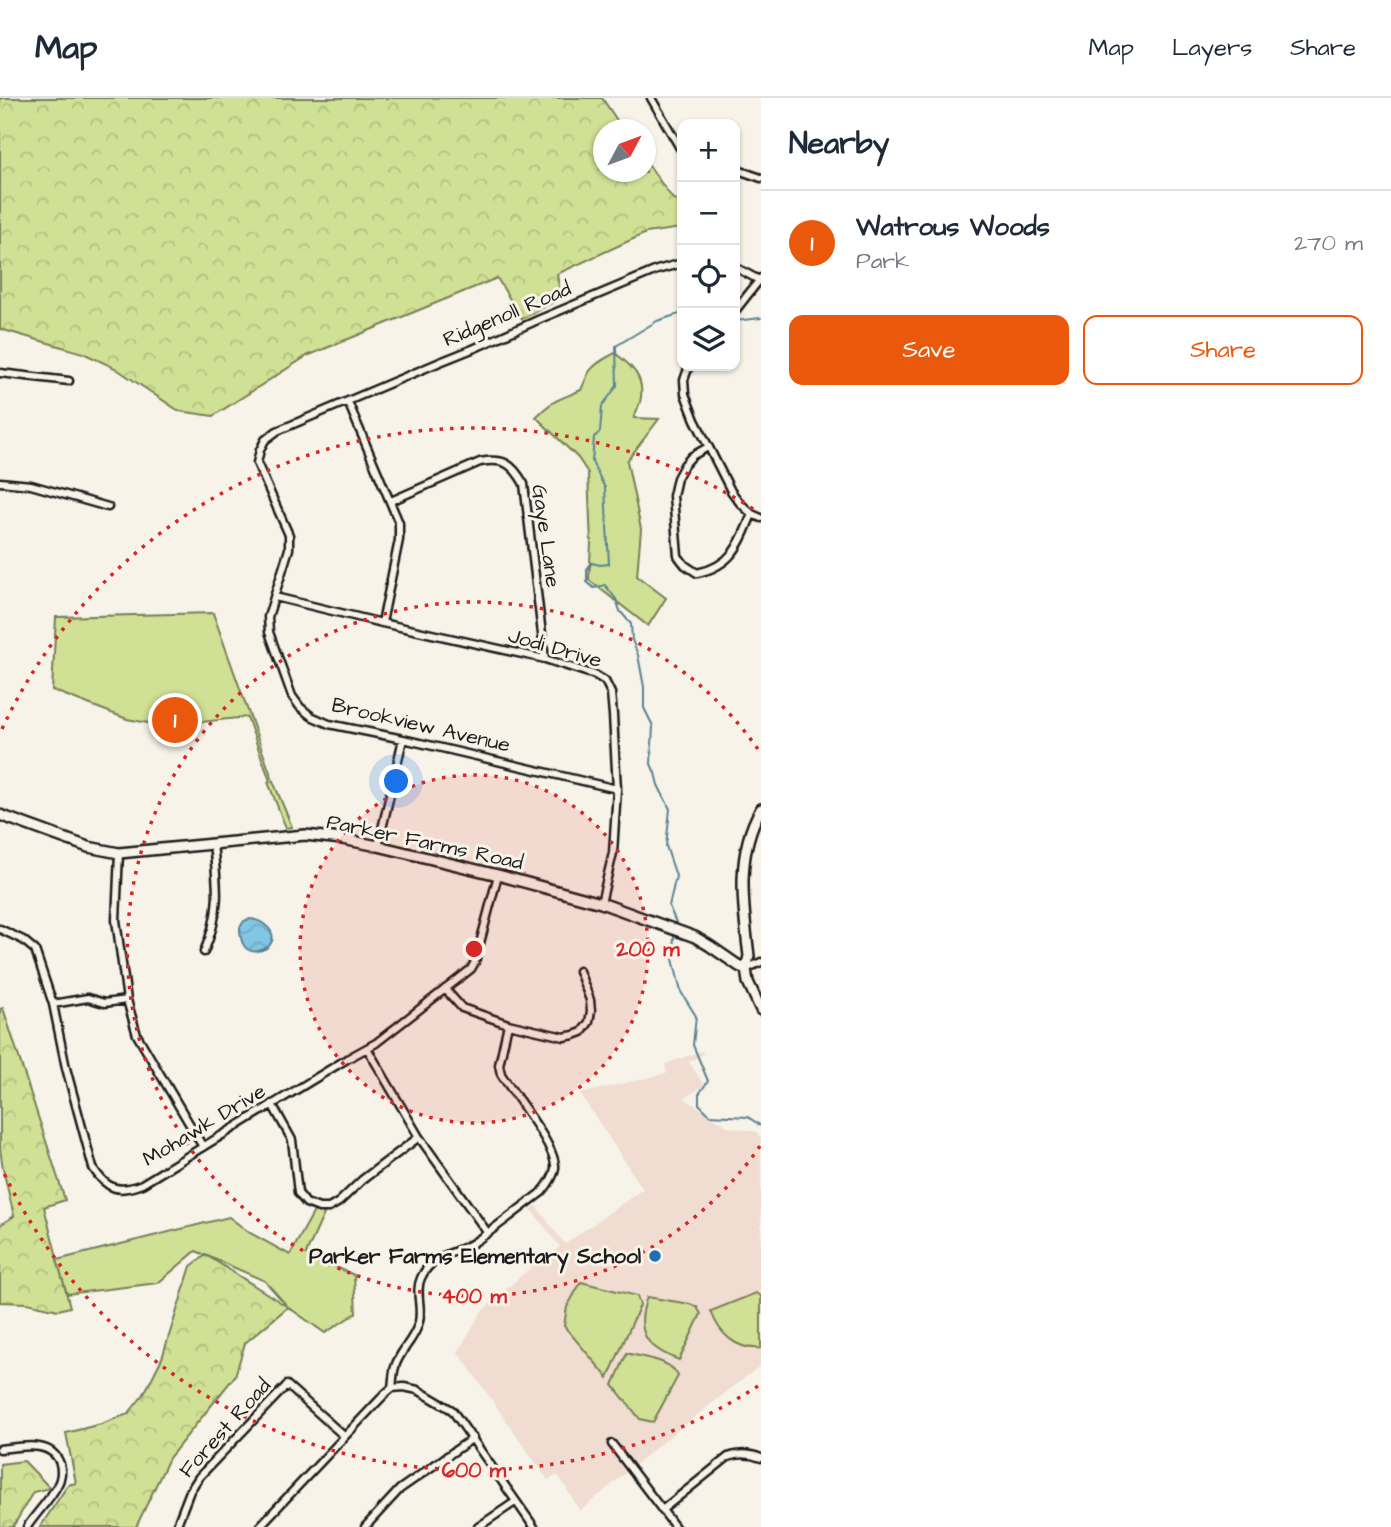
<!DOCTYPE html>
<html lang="en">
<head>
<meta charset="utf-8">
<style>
  :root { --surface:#fff; --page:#f2f2f3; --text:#1f2937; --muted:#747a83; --line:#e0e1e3; --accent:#ea580c }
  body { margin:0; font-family:"Architects Daughter",sans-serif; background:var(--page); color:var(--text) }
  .controls { position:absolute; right:21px; top:21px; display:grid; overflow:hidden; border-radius:14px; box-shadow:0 2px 5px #0004 }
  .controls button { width:63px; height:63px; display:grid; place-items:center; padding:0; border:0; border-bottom:2px solid var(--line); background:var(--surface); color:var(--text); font:35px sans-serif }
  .compass { position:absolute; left:593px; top:21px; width:63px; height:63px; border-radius:50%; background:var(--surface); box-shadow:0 2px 5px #0004; rotate:49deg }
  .you { position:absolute; left:397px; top:684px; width:24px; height:24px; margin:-18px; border:5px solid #fff; border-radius:50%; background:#1a73e8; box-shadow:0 0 0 10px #1a73e833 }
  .badge { display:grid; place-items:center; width:46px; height:46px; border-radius:50%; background:var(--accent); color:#fff; font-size:23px; font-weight:700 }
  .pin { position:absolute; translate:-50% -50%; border:4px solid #fff; box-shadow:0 2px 7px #0006 }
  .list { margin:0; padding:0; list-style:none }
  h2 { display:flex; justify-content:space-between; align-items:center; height:91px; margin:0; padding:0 28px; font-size:30px }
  h2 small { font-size:23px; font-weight:400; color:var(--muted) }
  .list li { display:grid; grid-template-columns:46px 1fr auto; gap:21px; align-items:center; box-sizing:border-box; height:105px; padding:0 28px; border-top:2px solid var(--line) }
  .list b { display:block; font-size:26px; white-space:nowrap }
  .list p { margin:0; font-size:23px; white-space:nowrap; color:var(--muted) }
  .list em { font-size:23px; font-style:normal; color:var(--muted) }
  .actions { display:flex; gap:14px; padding:21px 28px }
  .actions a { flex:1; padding:16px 0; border:2px solid var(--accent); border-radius:14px; text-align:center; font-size:24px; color:var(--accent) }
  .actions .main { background:var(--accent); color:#fff }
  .icon { flex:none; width:38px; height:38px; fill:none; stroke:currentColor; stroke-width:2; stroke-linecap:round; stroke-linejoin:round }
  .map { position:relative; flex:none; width:761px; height:1429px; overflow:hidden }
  header { display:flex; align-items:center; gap:42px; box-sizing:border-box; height:98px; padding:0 35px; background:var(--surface); border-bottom:2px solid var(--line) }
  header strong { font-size:33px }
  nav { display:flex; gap:38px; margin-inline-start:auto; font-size:24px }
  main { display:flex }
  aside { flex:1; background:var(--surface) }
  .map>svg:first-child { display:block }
  .built { fill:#f0dcd0 }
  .forest { fill:url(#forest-crowns); stroke:#767e58; stroke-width:2 }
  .green { fill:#d0e094; stroke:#767e58; stroke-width:2 }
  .water { fill:url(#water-waves); stroke:#598293; stroke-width:2 }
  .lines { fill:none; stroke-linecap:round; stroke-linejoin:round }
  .stream { stroke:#598293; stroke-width:2 }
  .street-casing { stroke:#1c1c1c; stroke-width:11 }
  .secondary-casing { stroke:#1c1c1c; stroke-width:14 }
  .street { stroke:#f7f3e8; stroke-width:6 }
  .secondary { stroke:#f7f3e8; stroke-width:9 }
  .ring { fill:none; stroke:#d62828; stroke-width:3.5; stroke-dasharray:3.5 7 }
  .poi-dot { fill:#1f6fb2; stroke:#f7f3e8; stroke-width:2.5 }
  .labels { text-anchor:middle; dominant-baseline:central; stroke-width:6; stroke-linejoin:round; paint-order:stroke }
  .street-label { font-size:21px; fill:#1c1c1c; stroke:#f7f3e8 }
  .poi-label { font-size:21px; font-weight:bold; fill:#1c1c1c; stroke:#f7f3e8; text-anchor:end }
  .centre { fill:#d62828; stroke:#f7f3e8; stroke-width:3.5 }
  .ring-label { font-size:21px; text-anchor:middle; font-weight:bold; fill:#d62828; stroke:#f7f3e8; stroke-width:6; stroke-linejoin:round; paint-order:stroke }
</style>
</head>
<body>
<header>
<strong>Map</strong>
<nav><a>Map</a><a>Layers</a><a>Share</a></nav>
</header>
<main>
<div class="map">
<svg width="761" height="1429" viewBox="0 0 761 1429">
  <defs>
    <pattern id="forest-crowns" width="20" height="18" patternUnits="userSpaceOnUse" patternTransform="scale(1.75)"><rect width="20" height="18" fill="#d0e094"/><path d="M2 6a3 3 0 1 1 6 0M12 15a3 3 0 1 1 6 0" fill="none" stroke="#b2c07f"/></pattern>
    <pattern id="water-waves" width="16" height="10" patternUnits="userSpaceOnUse" patternTransform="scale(1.75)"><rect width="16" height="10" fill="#82c6e3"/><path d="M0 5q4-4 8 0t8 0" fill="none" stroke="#70aac2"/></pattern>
  </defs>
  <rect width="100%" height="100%" fill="#f7f3e8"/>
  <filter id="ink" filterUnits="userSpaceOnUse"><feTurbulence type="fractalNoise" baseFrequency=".0143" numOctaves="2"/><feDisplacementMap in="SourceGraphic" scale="14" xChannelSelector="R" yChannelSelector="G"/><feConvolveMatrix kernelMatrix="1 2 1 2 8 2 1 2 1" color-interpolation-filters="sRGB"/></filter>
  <g filter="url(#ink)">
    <path class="built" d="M 702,953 L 703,956 L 689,964 L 704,987 L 684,1000 L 729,1029 L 757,1034 L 761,1041 L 761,1267 L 660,1346 L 580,1413 L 558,1377 L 548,1382 L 458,1254 L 482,1213 L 523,1176 L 560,1149 L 531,1111 L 536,1108 L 565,1146 L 643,1091 L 580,996 L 667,975 L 665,966 Z"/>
    <path class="forest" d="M 0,0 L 602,0 L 623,31 L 604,32 L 604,74 L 646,74 L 646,64 L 673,101 L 682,104 L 682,130 L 646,135 L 557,176 L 561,200 L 522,221 L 497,180 L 307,258 L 213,318 L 179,313 L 115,270 L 83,255 L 0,231 Z
      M 3,910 L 65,1102 L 44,1109 L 70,1209 L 58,1212 L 27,1205 L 0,1204 L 0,1127 L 14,1118 L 3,1071 L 0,1051 L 0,911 Z
      M 206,1157 L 288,1209 L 245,1245 L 235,1278 L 169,1360 L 136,1429 L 40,1429 L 68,1387 L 76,1385 L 66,1335 L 101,1326 L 128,1316 L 144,1296 L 162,1260 L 191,1168 Z
      M 24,1363 L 50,1390 L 33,1394 L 13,1429 L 0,1429 L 0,1366 Z"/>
    <path class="green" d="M 615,255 C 632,268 646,280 640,304 C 638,309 636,315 634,320 L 659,321 L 627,363 L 641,431 L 637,478 L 666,500 L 648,528 L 589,482 L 591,446 L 588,375 L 578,360 L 536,319 C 555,300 559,302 581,292 C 584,286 586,280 589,274 C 595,265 606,260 615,255 Z
      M 213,515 L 273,683 L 292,729 L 286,730 L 268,684 L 270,683 L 247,619 L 164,628 L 127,621 L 52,592 L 56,519 Z
      M 318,1106 L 328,1107 L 306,1156 L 354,1177 L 356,1215 L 325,1235 L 288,1209 L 265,1183 L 196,1153 L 158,1185 L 67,1196 L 57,1162 L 229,1119 L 250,1135 L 290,1157 Z
      M 581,1184 L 637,1198 L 640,1207 L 608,1280 L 564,1228 L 567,1209 Z
      M 756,1195 L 761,1198 L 761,1250 C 736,1252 719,1236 711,1213 Z
      M 647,1199 L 690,1206 L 697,1209 L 701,1216 L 679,1262 C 647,1250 634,1235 647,1199 Z
      M 627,1255 C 643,1260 671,1261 678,1278 L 653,1324 L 640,1321 L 613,1287 Z"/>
    <path class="water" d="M 250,821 C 262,822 280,834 269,848 C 266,851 262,852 258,853 C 243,856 240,841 240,829 L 244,823 Z"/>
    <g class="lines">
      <path class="stream" d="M 735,223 L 761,220
        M 677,827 L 669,808 L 676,778 L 666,748 L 670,711 L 658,687 L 655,675 L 651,666 L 653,628 L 644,610 L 644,589 L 638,557 L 632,542 L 631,526 L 620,513 L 616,501 L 605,487 L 594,490 L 587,484 L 587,471 L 592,465 L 600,467 L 609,466 L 605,390 L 592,364 L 594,339 L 600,334 L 602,308 L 617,288 L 616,248 L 657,223 L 682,215
        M 674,836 L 673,861 L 681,894 L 696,918 L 693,947 L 708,983 L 699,996 L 699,1006 L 710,1017 L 748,1019 L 761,1028"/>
      <defs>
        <path id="street" d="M 651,0 L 680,50 L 682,52
          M 735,71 L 761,80
          M 735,169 L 759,182
          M 735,213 L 761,180
          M 689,268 L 684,282 L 685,296 L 695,322 L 731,393 L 740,405 L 752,416 L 761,420
          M 0,275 L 69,283
          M 348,304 L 399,425 L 399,442 L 382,525
          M 708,349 L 692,358 L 684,367 L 677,380 L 673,398 L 678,458 L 685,467 L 697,475 C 732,468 740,446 752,416
          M 0,384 L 31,387 L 108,409
          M 391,403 L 480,364 C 504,360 512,365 524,386 L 545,561
          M 275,499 L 382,525 L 545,561 L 595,577 L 605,583 L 611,595 L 613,617 L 617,691 L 613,755 L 601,805
          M 617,691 L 403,641 L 329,626 L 311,618 L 300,609 L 292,598 L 269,534 L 268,519 L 289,451 L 289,437 L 257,365 L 260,352 L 265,342 L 277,333 L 440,264 L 475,250 L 540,221 L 657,172 L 682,165
          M 378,748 L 403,641
          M 119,755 L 116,822 L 127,902 L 137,937 L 203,1049
          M 0,831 L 23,842 L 35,852 L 53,906 L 66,970 L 93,1070 C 107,1092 119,1095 142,1086 L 347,961 L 376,945 L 471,871 L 475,864 L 498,777
          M 204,854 C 221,814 218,789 213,746
          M 746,871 L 761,864
          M 445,891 L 462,910 L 508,926 L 564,939 L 574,937 L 582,934 L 589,924 L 591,913 L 590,902 L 579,873
          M 53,906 L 88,900 L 104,905 L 127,902
          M 367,950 L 419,1039 L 487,1134
          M 272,1006 L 292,1042 L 298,1095 L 306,1105 L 319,1110 L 329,1110 L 339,1104 L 362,1082 L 419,1039
          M 392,1290 C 393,1283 393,1275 395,1269 C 399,1254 413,1243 418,1227 C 424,1212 414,1195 421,1180 C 432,1156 453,1157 473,1145 C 495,1131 520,1110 542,1094 C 548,1087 554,1079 555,1070 C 557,1049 513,996 501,976 L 499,967 L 508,926
          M 612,1346 L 675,1429
          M 0,1351 C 20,1349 52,1341 60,1366 C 62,1373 61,1382 57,1388 C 49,1403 36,1415 27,1429
          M 662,1412 L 728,1359 C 739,1355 749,1355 761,1360
          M 176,1429 L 190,1393 L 199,1379 L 287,1287 L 344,1338
          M 259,1429 L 384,1297 L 392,1290 L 404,1289 L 418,1292 L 452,1312 L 534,1429
          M 365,1429 L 400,1391 L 473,1340
          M 478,1429 L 515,1404"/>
        <path id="secondary" d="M 0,717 L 88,749 L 119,755 L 305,737 L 342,741 L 378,748 L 498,777 L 601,805 L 695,839 L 710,848 L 739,868 L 746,871 L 748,884 L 761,912
          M 746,871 L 749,858 C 743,809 735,755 761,711"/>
      </defs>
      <use href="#street" class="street-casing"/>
      <use href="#secondary" class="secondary-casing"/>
      <use href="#street" class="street"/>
      <use href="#secondary" class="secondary"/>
    </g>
  </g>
  <circle cx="474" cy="851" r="174" fill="#d62828" fill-opacity=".12"/>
  <g class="ring">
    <circle cx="474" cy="851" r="174"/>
    <path d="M760 1048A347 347 0 1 1 760 654"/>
    <path d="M758 1288A521 521 0 0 1 2 1071M2 631A521 521 0 0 1 758 414"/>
  </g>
  <circle class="poi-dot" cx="655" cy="1158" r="7"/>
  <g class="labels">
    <g class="street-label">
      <text transform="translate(507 216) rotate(-23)">Ridgenoll Road</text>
      <text transform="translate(546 438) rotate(82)">Gaye Lane</text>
      <text transform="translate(555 550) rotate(16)">Jodi Drive</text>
      <text transform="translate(421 627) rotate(13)">Brookview Avenue</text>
      <text transform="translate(425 744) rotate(12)">Parker Farms Road</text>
      <text transform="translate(204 1027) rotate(-31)">Mohawk Drive</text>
      <text transform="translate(225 1330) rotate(-48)">Forest Road</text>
    </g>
    <g class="poi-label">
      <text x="641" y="1158">Parker Farms Elementary School</text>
    </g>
  </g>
  <circle cx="474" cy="851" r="10" class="centre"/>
  <g class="ring-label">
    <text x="648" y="858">200 m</text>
    <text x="474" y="1205">400 m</text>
    <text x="474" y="1379">600 m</text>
  </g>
</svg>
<div class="controls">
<button>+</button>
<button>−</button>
<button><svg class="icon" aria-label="locate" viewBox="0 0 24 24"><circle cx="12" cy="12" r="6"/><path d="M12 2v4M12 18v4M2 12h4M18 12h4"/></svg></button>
<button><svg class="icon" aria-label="layers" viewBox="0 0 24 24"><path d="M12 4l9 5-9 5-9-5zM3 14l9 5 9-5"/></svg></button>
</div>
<svg class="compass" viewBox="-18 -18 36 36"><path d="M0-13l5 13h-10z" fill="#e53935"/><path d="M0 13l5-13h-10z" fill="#747a83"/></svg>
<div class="you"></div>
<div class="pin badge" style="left:175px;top:622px">1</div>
</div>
<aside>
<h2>Nearby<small></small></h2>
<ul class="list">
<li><span class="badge">1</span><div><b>Watrous Woods</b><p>Park</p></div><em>270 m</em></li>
</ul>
<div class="actions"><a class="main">Save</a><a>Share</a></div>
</aside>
</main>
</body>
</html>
